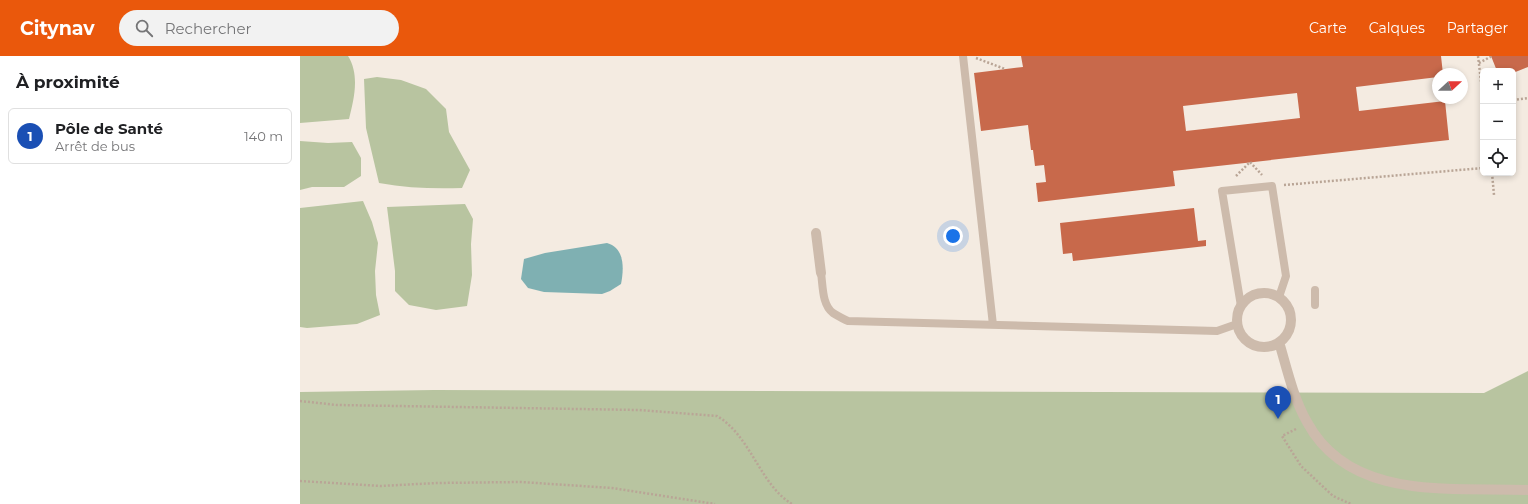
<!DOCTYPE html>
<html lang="fr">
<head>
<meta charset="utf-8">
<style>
  :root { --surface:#fff; --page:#f2f2f2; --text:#202124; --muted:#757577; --line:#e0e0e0; --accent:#ea580c }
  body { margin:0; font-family:Montserrat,sans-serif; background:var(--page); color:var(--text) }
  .controls { position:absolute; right:12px; top:12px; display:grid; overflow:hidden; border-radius:6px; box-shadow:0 2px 6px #0003 }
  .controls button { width:36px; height:36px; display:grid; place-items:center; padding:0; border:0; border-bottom:1px solid var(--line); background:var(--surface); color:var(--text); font:20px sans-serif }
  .compass { position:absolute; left:1132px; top:12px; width:36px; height:36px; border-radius:50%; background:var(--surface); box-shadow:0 2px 6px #0003; rotate:69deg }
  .you { position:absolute; left:653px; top:180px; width:14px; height:14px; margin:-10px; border:3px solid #fff; border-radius:50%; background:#1a73e8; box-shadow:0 0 0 6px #1a73e833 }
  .badge { display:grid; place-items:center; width:26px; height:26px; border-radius:50%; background:var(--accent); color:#fff; font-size:13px; font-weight:700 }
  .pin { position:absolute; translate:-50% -33px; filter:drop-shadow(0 1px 2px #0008) }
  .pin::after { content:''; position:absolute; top:21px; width:14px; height:12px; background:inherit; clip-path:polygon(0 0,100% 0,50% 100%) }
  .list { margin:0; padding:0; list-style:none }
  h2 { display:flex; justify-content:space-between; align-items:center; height:52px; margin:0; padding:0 16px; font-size:17px }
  h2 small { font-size:13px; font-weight:400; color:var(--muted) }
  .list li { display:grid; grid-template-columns:26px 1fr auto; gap:12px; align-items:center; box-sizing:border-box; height:56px; margin:0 8px 8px; padding:0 8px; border:1px solid var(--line); border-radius:6px }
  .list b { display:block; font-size:15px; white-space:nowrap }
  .list p { margin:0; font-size:13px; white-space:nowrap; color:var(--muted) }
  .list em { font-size:13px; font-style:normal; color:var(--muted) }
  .icon { flex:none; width:22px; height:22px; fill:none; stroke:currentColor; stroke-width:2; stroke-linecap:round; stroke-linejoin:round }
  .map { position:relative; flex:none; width:1228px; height:448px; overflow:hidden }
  header { display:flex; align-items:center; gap:24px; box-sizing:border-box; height:56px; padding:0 20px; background:var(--accent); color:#fff }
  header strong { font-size:19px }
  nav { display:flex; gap:22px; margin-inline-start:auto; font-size:14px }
  .search { width:280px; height:36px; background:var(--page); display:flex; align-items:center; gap:10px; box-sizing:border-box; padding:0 14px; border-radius:22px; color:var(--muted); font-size:15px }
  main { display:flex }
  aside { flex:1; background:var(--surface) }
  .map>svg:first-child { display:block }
  .green { fill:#b8c4a0 }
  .water { fill:#7fb0b2 }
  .building { fill:#c8694b; fill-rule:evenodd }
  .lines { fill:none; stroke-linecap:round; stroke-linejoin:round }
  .path { stroke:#b9a596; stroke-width:2.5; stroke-dasharray:2 2; stroke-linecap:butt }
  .service { stroke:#cdbbac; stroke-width:8 }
  .minor { stroke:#cdbbac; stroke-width:10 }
</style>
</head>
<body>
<header>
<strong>Citynav</strong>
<div class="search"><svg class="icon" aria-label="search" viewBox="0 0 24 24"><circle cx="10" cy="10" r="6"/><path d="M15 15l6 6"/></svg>Rechercher</div>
<nav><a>Carte</a><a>Calques</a><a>Partager</a></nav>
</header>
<main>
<aside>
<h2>À proximité<small></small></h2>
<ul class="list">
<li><span class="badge" style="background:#1a4fb4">1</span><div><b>Pôle de Santé</b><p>Arrêt de bus</p></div><em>140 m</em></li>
</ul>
</aside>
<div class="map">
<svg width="1228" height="448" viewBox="0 0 1228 448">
  <rect width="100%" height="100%" fill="#f4ebe1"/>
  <path class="green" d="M 0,0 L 48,0 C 60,19 54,43 49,63 L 0,67 Z
    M 77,21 L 101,24 L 126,33 L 146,53 L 149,76 L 170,114 L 162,132 C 134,133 107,132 79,127 L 66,72 L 64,23 Z
    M 0,85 L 28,87 L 52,86 L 61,102 L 61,120 L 44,131 L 12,131 L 0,134 Z
    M 63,145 L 72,166 L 78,187 L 75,215 L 76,239 L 80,259 L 57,268 L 7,272 L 0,271 L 0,152 Z
    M 165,148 L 173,163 L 171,188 L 172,219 L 167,250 L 136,254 L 109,249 L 95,235 L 95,215 L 87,151 Z
    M 1228,315 L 1228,448 L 0,448 L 0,336 L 134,334 L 1184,337 Z"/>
  <path class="water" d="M 307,187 C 325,192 324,213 321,228 L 310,235 L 302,238 L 244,236 L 228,232 L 221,223 L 224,203 L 245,197 Z"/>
  <path class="building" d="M 721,0 L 1141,0 L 1143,18 L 1138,18 L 1138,21 L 1056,31 L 1059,55 L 1145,45 L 1149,84 L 873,115 L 875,130 L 738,146 L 736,127 L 746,126 L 744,109 L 735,110 L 733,94 L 731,94 L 728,69 L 681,75 L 674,17 L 723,11 ZM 997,37 L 1000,62 L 886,75 L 883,50 Z
    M 1191,0 L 1228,0 L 1228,11 L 1213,17 L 1213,15 L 1197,15 Z
    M 894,152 L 898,185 L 906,184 L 906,190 L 773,205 L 772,197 L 763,198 L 760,167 Z"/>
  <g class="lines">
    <path class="path" d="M 1178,0 L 1183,42
      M 676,2 L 705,13
      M 1179,7 L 1192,0
      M 1213,44 L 1228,42
      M 1192,117 L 1194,139
      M 936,120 L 950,106 L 962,119
      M 984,129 L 1183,112
      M 0,345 L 37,349 L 339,354 L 417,360 C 451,380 460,429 492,448
      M 996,373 L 982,380 L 1001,410 L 1033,440 L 1051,448
      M 0,425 L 80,430 L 137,427 L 221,426 L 312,432 L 415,448"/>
    <path class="service" d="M 663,0 L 693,269
      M 521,217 C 523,230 522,249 533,257 C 538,260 543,263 548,265 L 917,275 L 937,268
      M 1015,249 L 1015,234
      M 941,250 L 922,135 L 972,130 L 986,220 L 979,241"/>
    <path class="minor" d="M 516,177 L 521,217
      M937 264a27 27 0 1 1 54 0a27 27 0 1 1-54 0Z
      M 979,286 C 987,313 993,341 1007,366 C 1050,446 1152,431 1228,434"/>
  </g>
</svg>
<div class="controls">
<button>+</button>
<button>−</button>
<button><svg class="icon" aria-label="locate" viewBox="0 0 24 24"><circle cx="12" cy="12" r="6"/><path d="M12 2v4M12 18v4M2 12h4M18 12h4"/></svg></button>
</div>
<svg class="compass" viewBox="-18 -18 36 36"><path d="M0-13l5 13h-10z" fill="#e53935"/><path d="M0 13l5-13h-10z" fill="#757577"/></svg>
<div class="you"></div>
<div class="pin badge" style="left:978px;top:363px;background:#1a4fb4">1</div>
</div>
</main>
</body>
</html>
